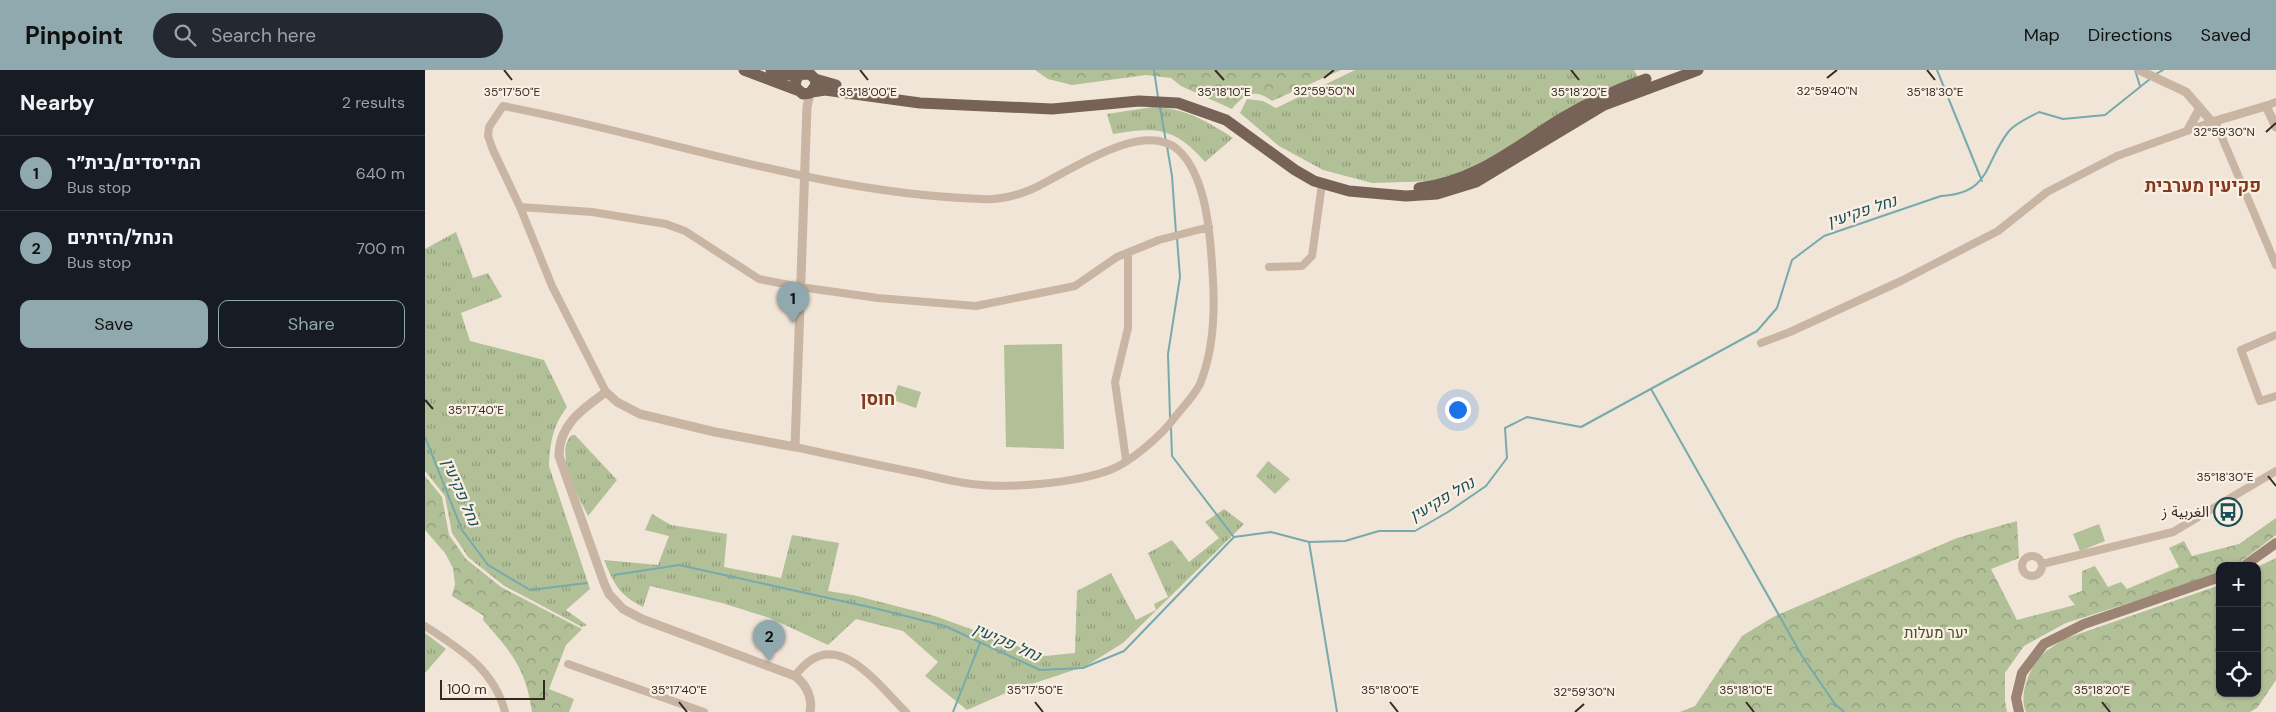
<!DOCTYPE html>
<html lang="en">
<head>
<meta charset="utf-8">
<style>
  :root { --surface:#171b24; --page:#242831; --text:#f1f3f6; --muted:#9ea1a6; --line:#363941; --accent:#90a9ae }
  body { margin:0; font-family:"DM Sans","Noto Sans Arabic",Heebo,sans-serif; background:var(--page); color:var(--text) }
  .controls { position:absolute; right:15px; bottom:15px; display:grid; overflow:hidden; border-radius:10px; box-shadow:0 1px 4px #0004 }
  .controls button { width:45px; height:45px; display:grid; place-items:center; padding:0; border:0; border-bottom:1px solid var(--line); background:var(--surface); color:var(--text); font:25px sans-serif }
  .scale { position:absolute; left:15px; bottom:12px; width:105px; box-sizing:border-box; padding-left:5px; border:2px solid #342a25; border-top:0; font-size:14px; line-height:18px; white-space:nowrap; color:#342a25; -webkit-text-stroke:4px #f9efe3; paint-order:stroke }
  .you { position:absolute; left:1032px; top:339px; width:18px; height:18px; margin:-12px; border:4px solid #fff; border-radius:50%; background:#1a73e8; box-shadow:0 0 0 8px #1a73e833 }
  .badge { display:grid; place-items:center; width:32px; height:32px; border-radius:50%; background:var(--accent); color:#111; font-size:16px; font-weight:700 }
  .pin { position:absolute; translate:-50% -41px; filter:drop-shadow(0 1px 2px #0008) }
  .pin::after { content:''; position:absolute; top:26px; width:18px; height:15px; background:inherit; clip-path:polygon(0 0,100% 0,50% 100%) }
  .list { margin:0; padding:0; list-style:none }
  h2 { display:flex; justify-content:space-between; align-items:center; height:65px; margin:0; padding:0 20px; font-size:21px }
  h2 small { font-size:16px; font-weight:400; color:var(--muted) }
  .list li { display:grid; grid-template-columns:32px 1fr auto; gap:15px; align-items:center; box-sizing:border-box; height:75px; padding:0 20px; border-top:1px solid var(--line) }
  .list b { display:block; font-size:19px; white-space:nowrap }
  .list p { margin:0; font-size:16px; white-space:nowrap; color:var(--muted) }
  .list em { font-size:16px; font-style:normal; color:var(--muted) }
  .actions { display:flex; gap:10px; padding:15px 20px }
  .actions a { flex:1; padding:11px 0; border:1px solid var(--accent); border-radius:10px; text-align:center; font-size:18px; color:var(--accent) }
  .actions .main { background:var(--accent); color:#111 }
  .icon { flex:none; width:28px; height:28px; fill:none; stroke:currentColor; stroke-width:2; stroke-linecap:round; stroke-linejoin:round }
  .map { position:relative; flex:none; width:1851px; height:642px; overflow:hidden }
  header { display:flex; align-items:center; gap:30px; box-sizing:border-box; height:70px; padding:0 25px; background:var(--accent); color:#111 }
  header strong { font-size:24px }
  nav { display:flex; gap:28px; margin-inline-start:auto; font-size:18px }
  .search { width:350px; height:45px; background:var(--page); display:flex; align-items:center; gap:12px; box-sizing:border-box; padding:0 18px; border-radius:28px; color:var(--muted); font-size:19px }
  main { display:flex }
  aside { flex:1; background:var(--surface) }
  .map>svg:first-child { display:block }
  .grass { fill:url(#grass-tufts) }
  .forest { fill:url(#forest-crowns) }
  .garden { fill:#b1c097 }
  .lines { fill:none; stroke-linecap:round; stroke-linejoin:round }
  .stream { stroke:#75aaae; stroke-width:2 }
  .minor { stroke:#c9b5a3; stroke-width:8 }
  .tertiary { stroke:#c9b5a3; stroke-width:9 }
  .secondary { stroke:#9c8474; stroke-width:10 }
  .primary { stroke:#766256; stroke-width:11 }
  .ticks { fill:none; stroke:#342a25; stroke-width:2 }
  .labels { text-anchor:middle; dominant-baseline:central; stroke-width:4.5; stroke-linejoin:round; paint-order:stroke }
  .poi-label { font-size:15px; fill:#342a25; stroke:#f9efe3; text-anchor:end }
  .park-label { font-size:15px; fill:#415228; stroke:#f9efe3 }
  .water-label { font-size:16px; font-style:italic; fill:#1a4f55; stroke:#f9efe3 }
  .quarter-label { font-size:18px; font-weight:bold; fill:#84391d; stroke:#f9efe3 }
  .ticks-label { font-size:12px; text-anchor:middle; fill:#342a25; stroke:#f9efe3; stroke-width:4.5; stroke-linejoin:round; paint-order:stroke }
</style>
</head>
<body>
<header>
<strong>Pinpoint</strong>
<div class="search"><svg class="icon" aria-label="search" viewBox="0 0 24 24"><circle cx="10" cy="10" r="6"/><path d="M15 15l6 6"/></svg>Search here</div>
<nav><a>Map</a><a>Directions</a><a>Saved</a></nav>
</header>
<main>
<aside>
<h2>Nearby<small>2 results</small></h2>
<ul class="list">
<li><span class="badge">1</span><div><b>המייסדים/בית״ר</b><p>Bus stop</p></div><em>640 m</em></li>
<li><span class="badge">2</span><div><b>הנחל/הזיתים</b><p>Bus stop</p></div><em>700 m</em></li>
</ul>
<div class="actions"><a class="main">Save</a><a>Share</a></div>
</aside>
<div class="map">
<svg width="1851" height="642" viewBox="0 0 1851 642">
  <defs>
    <pattern id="grass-tufts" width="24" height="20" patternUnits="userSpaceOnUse" patternTransform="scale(1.25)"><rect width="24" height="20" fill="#b1c097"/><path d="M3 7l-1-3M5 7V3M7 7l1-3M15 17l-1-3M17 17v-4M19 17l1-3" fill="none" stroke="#919c7b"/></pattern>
    <pattern id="forest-crowns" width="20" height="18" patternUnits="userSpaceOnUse" patternTransform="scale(1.25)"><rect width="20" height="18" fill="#b1c097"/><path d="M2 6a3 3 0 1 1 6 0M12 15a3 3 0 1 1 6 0" fill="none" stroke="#919c7b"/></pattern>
  </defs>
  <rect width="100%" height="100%" fill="#f1e5d7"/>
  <path class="grass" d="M 930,0 L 1209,0 L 1213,7 L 1049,100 L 1012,111 L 947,113 L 898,100 L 854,76 L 815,43 L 822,29 L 838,31 L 851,38 Z
    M 728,37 C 760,38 782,51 808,68 L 780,92 C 749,57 732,57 688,64 L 682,44 Z
    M 31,162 L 48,208 L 63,203 L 77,227 L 36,243 L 45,271 L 119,290 L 142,337 C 128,355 125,373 124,396 L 165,519 L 141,540 L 162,555 L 157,557 L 78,515 L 43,487 L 27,463 L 20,426 L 0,401 L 0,179 Z
    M 147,365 L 150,365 L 192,410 L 163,446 C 154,427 128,382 147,365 Z
    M 843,391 L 865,409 L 850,424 L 831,406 Z
    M 799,439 L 819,454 L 698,573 L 661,596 L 583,622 L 542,640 L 500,606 L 513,592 L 478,561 L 431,549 L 403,575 L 345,548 L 297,533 L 225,516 L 218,537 C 194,525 189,514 179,490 L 233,495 L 244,466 L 220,460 L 227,444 L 246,455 L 302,464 L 299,497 L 356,508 L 367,465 L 414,473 L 403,521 L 428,525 L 510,546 L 620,586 L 650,583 L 652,521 L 686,503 L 711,550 L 731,540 L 729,534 L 743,527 L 723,483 L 747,470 L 764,492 L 794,468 L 780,452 Z
    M 0,563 L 21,579 L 0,603 Z"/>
  <path class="forest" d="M 610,0 L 916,0 L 847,31 C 830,18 819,24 807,39 L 756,16 L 746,8 L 721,5 L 647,15 L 623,9 Z
    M 0,406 L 17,427 L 24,465 L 41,489 L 76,517 L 157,559 L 141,575 L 124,619 L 149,629 L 144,642 L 107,642 C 101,598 86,582 58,550 L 59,546 L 27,526 L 30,514 L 28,498 L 20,483 L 0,460 Z
    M 1851,448 L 1851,465 L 1810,496 L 1795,496 L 1795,504 L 1641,553 L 1599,576 L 1580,603 L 1580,631 L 1582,642 L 1255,642 L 1270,636 L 1317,566 L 1348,547 L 1532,468 L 1592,451 L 1594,488 L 1566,499 L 1592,550 L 1650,535 L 1643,526 L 1657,521 L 1657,501 L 1670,496 L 1683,517 L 1696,512 L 1702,519 L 1754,497 L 1744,478 L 1759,471 L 1767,486 L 1814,474 Z
    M 1851,488 L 1851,610 L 1832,638 L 1825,642 L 1601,642 C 1593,625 1605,595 1619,583 C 1625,578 1632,574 1639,569 L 1795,515 L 1795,623 L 1832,623 L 1832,497 Z"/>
  <path class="garden" d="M 637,274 L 639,379 L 581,377 L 579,275 Z
    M 473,315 L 496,322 L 491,338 L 468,330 Z
    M 1674,454 L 1680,471 L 1655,481 L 1648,464 Z"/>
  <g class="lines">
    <path class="stream" d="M 729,0 L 733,27
      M 1512,0 L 1557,111
      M 1710,0 L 1715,16
      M 1731,4 L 1738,0
      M 735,37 L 741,72
      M 742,76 L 747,106 L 751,163
      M 1226,319 L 1377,586 L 1410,634 L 1419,642
      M 745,347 L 743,284 L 755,207 L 752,168
      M 746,357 L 747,386 L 808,466
      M 0,367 L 37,460 L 63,495 L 105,520 L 162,513
      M 884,472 L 912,642
      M 189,505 L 254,495 L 453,539 L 520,556 L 615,600 L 658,598 L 699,581 L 809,467 L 846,462 L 884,472 L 920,471 L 954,461 L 990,461 L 1023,442 L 1061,416 L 1082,388 L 1080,358 L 1102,347 L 1156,357 L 1332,261 L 1352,238 L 1367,190 L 1399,166 L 1516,126 C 1567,123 1559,92 1584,61 C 1591,53 1605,47 1614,42 L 1638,49 L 1680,45 L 1725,9
      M 528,642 L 555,573"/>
    <path class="minor" d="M 1841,36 L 1851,32
      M 1790,51 L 1851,195
      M 95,137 L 167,142 L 241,154 L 260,161 L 334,209 L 375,217 L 453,228 L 551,236 L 650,216 L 692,187 L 734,170 L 784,157
      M 844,197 L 877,196 L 887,186 L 897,114
      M 1851,265 L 1816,280 L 1835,331 L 1851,326
      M 1336,273 L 1365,262 L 1476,211 L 1573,161 L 1622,122 L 1692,86 L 1787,52
      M 181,322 L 127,216 L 95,137 L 68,80 L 63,66 L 64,57 L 78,36 C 237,66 393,124 557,129 C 573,130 590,126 605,120 C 640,105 715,49 752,79 C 783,105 786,173 788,211 C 790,245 788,282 775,314 C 769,326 758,337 750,347 C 737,365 706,392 685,400 C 650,413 585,419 547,414 C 529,412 511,407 493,403 C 452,395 411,386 370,377
      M 701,390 L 690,312 L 703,258 L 703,183
      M1597 496a10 10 0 1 1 20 0a10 10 0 1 1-20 0Z
      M 1617,494 L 1748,462 L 1851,401
      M 0,556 C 35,579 69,599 80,642
      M 143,594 L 279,642
      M 370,606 C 409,552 450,612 481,642"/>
    <path class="tertiary" d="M 1714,0 L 1761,22 L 1787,52 L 1841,36 L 1851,57
      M 385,23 L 382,37 L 370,377 L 290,362 L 215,344 L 192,332 L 181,322 C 158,339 134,354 134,386 L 179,513 L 184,524 L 198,539 L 217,549 L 370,606 C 381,614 388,628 385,642
      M 1763,60 L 1775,38"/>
    <path class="secondary" d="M 1819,496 L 1851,473
      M 1594,642 L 1591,628 L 1597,603 L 1619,574 L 1659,554 L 1795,507"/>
    <path class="primary" d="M 319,0 L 372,20
      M 346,0 L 364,5 L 385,4 L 390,9 L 391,15 L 385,23 L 378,24 L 370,17 L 371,10 L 375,4
      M 390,9 L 411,15
      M 387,22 L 400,20 L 495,33 L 627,39 L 714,31 L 753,33 L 801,50 L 870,100 L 889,111 L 924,121 L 981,126 L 1012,124 L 1051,112 L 1179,35 L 1273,0
      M 994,118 C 1049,112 1089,78 1134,50 C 1162,33 1190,20 1221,9"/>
  </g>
  <path class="ticks" d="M 79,0 L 87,10M 435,0 L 443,10M 790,0 L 799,10M 1146,0 L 1154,10M 1502,0 L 1510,10M 899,8 L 909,0M 1402,8 L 1412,0M 1841,62 L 1851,53M 0,330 L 8,339M 1843,406 L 1851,416M 254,632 L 262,642M 610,632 L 618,642M 965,632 L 973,642M 1321,632 L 1329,642M 1677,632 L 1685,642M 1150,642 L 1159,634"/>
  <defs>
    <symbol id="bus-ring" viewBox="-11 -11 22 22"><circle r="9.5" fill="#f9efe3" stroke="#1a4f55" stroke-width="1.5"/><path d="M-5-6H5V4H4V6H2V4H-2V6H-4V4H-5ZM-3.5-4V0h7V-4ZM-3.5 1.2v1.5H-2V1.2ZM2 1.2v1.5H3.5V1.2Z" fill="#1a4f55"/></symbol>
  </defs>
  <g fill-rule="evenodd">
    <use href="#bus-ring" x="1787" y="426" width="32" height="32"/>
  </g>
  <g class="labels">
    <g class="poi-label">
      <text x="1784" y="442">الغربية ز</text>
    </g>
    <g class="park-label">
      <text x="1511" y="563">יער מעלות</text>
    </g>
    <g class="water-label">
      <text transform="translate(1437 141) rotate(-18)">נחל פקיעין</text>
      <text transform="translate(36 422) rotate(67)">נחל פקיעין</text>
      <text transform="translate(1017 429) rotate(-30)">נחל פקיעין</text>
      <text transform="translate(582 572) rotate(24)">נחל פקיעין</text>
    </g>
    <g class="quarter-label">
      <text x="1778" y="116">פקיעין מערבית</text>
      <text x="453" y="329">חוסן</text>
    </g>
  </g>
  <g class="ticks-label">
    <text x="899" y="25">32°59'50"N</text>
    <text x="1402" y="25">32°59'40"N</text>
    <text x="443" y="26">35°18'00"E</text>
    <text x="799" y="26">35°18'10"E</text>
    <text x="1510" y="26">35°18'30"E</text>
    <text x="87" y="26">35°17'50"E</text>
    <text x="1154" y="26">35°18'20"E</text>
    <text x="1799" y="66">32°59'30"N</text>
    <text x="51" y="344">35°17'40"E</text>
    <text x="1800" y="411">35°18'30"E</text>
    <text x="254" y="624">35°17'40"E</text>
    <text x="610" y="624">35°17'50"E</text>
    <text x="965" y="624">35°18'00"E</text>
    <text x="1321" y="624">35°18'10"E</text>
    <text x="1677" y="624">35°18'20"E</text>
    <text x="1159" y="626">32°59'30"N</text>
  </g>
</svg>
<div class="controls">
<button>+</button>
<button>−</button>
<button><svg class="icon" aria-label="locate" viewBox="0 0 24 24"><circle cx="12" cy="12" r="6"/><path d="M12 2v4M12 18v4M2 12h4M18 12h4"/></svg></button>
</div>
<div class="scale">100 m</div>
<div class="you"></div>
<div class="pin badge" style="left:368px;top:253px">1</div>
<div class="pin badge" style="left:344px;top:591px">2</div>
</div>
</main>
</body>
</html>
